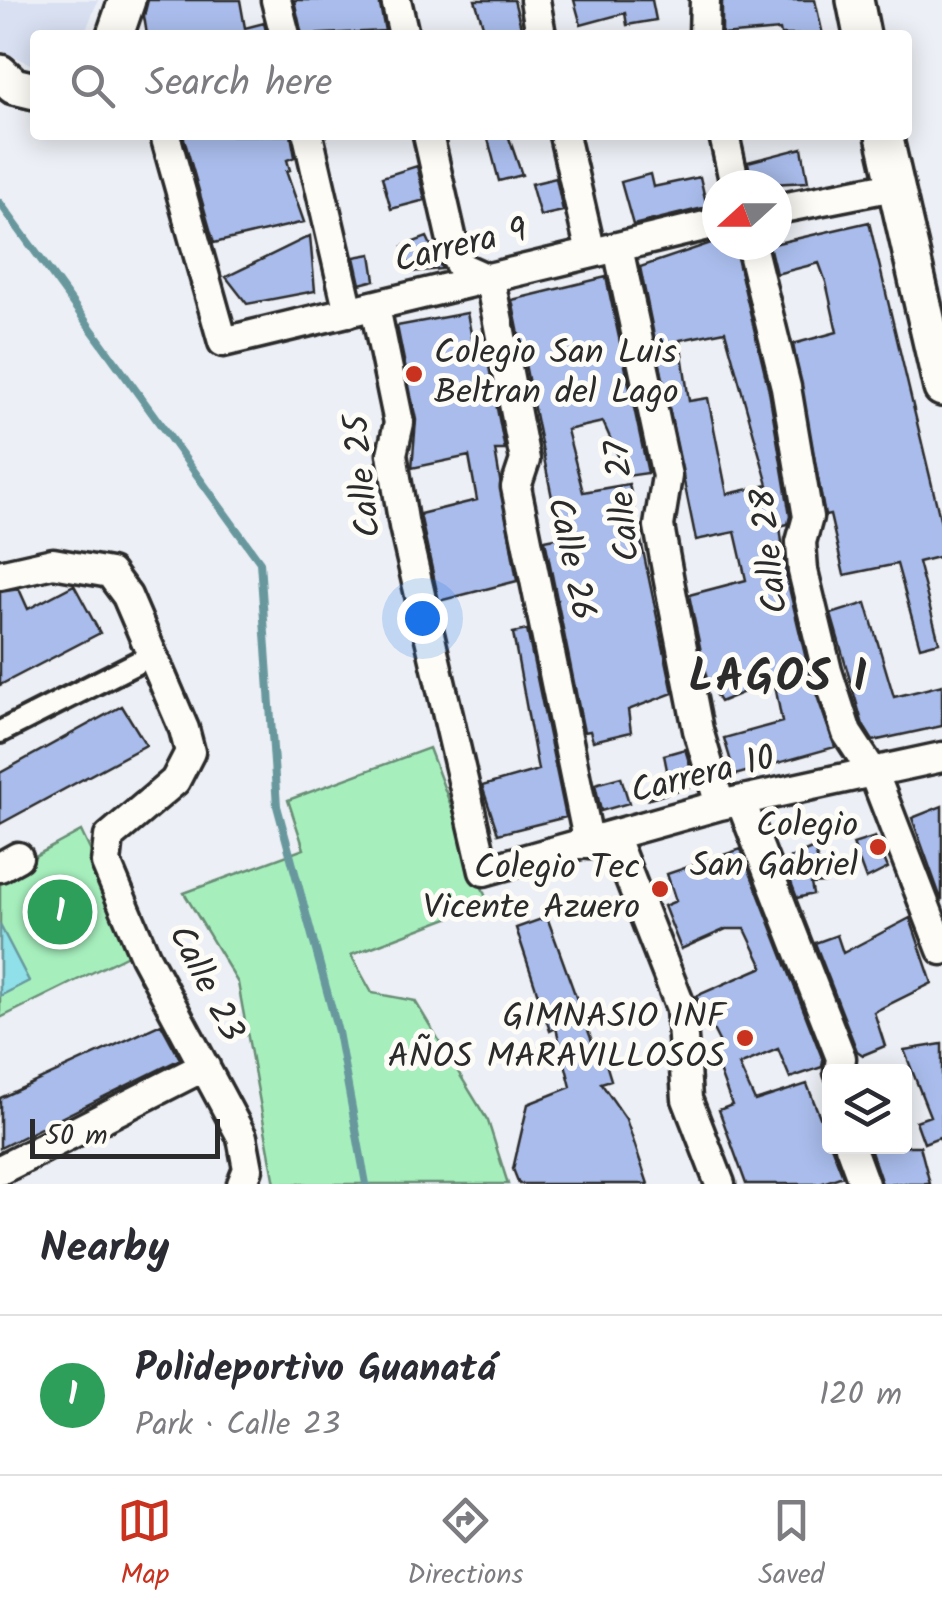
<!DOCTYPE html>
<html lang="en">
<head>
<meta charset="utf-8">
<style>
  :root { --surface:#fff; --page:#f7f7f7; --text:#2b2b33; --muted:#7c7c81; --line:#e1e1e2; --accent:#c8321e }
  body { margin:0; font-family:Kalam,sans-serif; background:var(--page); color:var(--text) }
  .controls { position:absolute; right:30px; bottom:30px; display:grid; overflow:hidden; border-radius:10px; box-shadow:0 5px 25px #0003 }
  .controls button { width:90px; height:90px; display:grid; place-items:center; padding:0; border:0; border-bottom:2px solid var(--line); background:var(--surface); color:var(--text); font:50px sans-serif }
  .compass { position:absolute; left:702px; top:170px; width:90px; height:90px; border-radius:50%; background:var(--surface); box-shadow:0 5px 25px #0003; rotate:249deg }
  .scale { position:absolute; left:30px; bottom:25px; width:190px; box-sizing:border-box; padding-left:10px; border:5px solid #2b2b2b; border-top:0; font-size:28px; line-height:35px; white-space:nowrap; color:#2b2b2b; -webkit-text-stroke:8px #fdfcf7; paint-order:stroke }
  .you { position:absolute; left:422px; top:618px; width:35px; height:35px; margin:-25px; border:8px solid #fff; border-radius:50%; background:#1a73e8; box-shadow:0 0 0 15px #1a73e833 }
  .badge { display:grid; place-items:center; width:65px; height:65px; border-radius:50%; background:var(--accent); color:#fff; font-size:32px; font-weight:700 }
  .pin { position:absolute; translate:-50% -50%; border:5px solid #fff; box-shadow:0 2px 10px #0006 }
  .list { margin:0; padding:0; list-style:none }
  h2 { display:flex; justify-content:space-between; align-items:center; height:130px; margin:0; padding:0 40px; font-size:42px }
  h2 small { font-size:32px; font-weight:400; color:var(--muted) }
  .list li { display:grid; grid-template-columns:65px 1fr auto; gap:30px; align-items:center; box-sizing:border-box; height:160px; padding:0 40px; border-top:2px solid var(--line) }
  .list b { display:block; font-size:38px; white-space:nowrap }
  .list p { margin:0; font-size:32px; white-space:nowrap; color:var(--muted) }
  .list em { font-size:32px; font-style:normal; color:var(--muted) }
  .icon { flex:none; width:55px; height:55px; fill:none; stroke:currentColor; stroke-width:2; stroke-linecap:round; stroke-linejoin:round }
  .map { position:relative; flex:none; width:942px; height:1184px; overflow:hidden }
  .search { position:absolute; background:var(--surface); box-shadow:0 5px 25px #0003; left:30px; right:30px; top:30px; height:110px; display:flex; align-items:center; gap:25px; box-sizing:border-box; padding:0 35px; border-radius:10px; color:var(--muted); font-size:38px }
  .sheet { height:290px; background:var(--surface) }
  nav { display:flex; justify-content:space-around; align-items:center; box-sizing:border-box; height:140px; border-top:2px solid var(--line); background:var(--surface); font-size:28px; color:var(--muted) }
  nav a { display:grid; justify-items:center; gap:5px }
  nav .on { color:var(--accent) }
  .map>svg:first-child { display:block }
  .built { fill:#d8e0f2 }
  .green { fill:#a6efbd; stroke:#688d74; stroke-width:2.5 }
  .water { fill:#8fe0e9; stroke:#67989d; stroke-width:2.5 }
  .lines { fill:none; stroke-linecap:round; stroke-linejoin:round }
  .stream { stroke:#67989d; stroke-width:8 }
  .building { fill:#a9bceb; stroke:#2b2b2b; stroke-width:2.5; fill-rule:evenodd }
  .pedestrian-casing { stroke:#2b2b2b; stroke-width:28 }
  .minor-casing { stroke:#2b2b2b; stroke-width:35 }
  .tertiary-casing { stroke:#2b2b2b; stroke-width:42 }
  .pedestrian { stroke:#fdfcf7; stroke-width:20 }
  .minor { stroke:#fdfcf7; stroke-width:28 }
  .tertiary { stroke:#fdfcf7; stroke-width:35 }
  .poi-dot { fill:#c8321e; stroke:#fdfcf7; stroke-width:4 }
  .labels { text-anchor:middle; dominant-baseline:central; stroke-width:10; stroke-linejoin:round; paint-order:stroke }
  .street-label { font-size:35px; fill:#2b2b2b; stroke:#fdfcf7 }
  .poi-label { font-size:35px; fill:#2b2b2b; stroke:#fdfcf7; text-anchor:end }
  .district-label { font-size:45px; font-weight:bold; letter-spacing:2.5px; fill:#2b2b2b; stroke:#fdfcf7 }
</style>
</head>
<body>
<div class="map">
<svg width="942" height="1184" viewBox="0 0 942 1184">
  <rect width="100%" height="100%" fill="#eceff5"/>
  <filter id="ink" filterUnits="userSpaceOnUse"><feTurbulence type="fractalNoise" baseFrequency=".01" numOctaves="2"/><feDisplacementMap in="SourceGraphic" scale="20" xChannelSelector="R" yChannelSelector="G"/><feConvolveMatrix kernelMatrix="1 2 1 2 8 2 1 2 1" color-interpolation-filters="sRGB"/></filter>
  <g filter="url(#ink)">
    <path class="built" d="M 0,0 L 98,0 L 84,35 L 35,35 L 35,66 L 0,50 Z"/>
    <path class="green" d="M 429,748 L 488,903 L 351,955 L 372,993 L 415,1001 L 488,1121 L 508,1184 L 275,1184 L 238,983 L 184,893 L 304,849 L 288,800 Z
      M 81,831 L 138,950 L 0,1018 L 0,875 Z"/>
    <path class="water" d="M 0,925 L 29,981 L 0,996 Z"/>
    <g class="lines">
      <path class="stream" d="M 0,203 L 260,562 L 277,806 L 338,1032 L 366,1184"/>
    </g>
    <path class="building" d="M 148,0 L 240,0 L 245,28 L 264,23 L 267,35 L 147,35 L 144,16 Z
      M 294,0 L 379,0 L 385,31 L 302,35 Z
      M 475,0 L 514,0 L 523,35 L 486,35 Z
      M 574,0 L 652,0 L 656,20 L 627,25 L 625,13 L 581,25 Z
      M 722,0 L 815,0 L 823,35 L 781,35 L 780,30 L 722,35 Z
      M 183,135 L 291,135 L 295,157 L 287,160 L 290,170 L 286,171 L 304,222 L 214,243 Z
      M 487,135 L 508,135 L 522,175 L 499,181 Z
      M 802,148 L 808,182 L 752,185 L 748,162 Z
      M 417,166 L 425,200 L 391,209 L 382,177 Z
      M 650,174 L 653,187 L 700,177 L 707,207 L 633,225 L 621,182 Z
      M 556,178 L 563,211 L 540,216 L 531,184 Z
      M 869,222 L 942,527 L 942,556 L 918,562 L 939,642 L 920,647 L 897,564 L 844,575 L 830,515 L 825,516 L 793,344 L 837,332 L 826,282 L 819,263 L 776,274 L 769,245 Z
      M 310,236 L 315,291 L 247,304 L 226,277 Z
      M 427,237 L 442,269 L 411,272 L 403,246 Z
      M 714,242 L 734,245 L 769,391 L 790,516 L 788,524 L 780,526 L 786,575 L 810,676 L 835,747 L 735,775 L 724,738 L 782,722 L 774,680 L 720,702 L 707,680 L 689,595 L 746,580 L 735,532 L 696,540 L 640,267 ZM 725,331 L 768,485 L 727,494 L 708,398 L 689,401 L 680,340 Z
      M 371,254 L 375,280 L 360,284 L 354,257 Z
      M 606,277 L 648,473 L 627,476 L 603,422 L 567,430 L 583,492 L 629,484 L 673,693 L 628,710 L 631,732 L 593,741 L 590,731 L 584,732 L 545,540 L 560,537 L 512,300 Z
      M 467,313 L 475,353 L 486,351 L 505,450 L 495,450 L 517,581 L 439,601 L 420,514 L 477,500 L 469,456 L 412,468 L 416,420 L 397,326 Z
      M 74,585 L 100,633 L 0,685 L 0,592 L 19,589 L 28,609 Z
      M 866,603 L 894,697 L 942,685 L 942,726 L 873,741 L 863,725 L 831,614 Z
      M 527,630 L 566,817 L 498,834 L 482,786 L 538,770 L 513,633 Z
      M 122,706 L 146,745 L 0,824 L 0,773 Z
      M 685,749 L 696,785 L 650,799 L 668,775 L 664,755 Z
      M 621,777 L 629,803 L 601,811 L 595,784 Z
      M 942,806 L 942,899 L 941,899 L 912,818 Z
      M 875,837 L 888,868 L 866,879 L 853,844 Z
      M 814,848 L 824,883 L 811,884 L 813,894 L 797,898 L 783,861 Z
      M 741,849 L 823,1060 L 822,1067 L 790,1078 L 778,1049 L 739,1065 L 755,1101 L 807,1084 L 843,1176 L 820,1184 L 746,1184 L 719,1110 L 732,1105 L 712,1051 L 722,1047 L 696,996 L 763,967 L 745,929 L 726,929 L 681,949 L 664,906 L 676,901 L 667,874 Z
      M 547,917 L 593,1044 L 599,1041 L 611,1080 L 601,1083 L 626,1119 L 648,1184 L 519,1184 L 513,1169 L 528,1104 L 571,1087 L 556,1028 L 550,1031 L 516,928 Z
      M 910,918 L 932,983 L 874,1012 L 885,1046 L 863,1055 L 857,1051 L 815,943 L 837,935 L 843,953 Z
      M 161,1024 L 180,1059 L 0,1148 L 0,1098 Z
      M 942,1044 L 942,1142 L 939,1137 L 924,1143 L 916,1121 L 930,1116 L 904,1050 Z
      M 869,1146 L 920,1146 L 930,1184 L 882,1184 Z"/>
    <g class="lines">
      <defs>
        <path id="pedestrian" d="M 0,732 L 154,654"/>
        <path id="minor" d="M 276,0 L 285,35
          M 396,0 L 404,35
          M 535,0 L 541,35
          M 704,35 L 705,0
          M 165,135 L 223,342 L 717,223
          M 308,135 L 349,312
          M 428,135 L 456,258 L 461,267 L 490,280 L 525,460 L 516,487 L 589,844
          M 564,135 L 591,253
          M 724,135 L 735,185
          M 777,209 L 894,186
          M 751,245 L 786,387 L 808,517 L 801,542 L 803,571 L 827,671 L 847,733 L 874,774 L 942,950
          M 618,248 L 667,476 L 659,526 L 669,581 L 698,730 L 720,805
          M 375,307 L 399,423 L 392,454 L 404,526 L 484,871 L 720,805 L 942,757
          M 0,575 L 53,563 L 110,573 L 127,596 L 184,729 L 190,752 L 175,781 L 109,837 L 106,863 L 145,956 L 242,1137 L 248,1169 L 242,1184
          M 741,802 L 841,1058 L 839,1072
          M 614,838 L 681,1008 L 687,1099 L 720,1184
          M 0,867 L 18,857
          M 850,1146 L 864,1184
          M 0,1170 L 205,1066"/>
        <path id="tertiary" d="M 855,0 L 862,35
          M 115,35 L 127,0
          M 0,73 L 14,86 L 35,91
          M 884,135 L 942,388"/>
      </defs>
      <use href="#pedestrian" class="pedestrian-casing"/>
      <use href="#minor" class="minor-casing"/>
      <use href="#tertiary" class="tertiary-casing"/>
      <use href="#pedestrian" class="pedestrian"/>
      <use href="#minor" class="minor"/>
      <use href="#tertiary" class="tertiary"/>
    </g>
  </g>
  <g class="poi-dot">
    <circle cx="414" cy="374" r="10"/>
    <circle cx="878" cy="847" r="10"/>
    <circle cx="660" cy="889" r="10"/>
    <circle cx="745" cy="1038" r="10"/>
  </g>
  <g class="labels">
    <g class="street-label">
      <text transform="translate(461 247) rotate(-14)">Carrera 9</text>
      <text transform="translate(364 476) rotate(-96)">Calle 25</text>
      <text transform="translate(624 501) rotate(-95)">Calle 27</text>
      <text transform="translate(771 551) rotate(-96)">Calle 28</text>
      <text transform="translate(570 559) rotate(78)">Calle 26</text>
      <text transform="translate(703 776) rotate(-14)">Carrera 10</text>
      <text transform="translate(205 984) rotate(63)">Calle 23</text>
    </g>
    <g class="poi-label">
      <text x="434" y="354" text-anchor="start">Colegio San Luis<tspan x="434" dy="40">Beltran del Lago</tspan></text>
      <text x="858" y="827">Colegio<tspan x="858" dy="40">San Gabriel</tspan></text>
      <text x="640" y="869">Colegio Tec<tspan x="640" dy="40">Vicente Azuero</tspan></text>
      <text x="725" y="1018">GIMNASIO INF<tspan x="725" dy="40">AÑOS MARAVILLOSOS</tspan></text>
    </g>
    <g class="district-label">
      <text x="779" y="679">LAGOS I</text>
    </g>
  </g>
</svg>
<div class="controls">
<button><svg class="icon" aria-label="layers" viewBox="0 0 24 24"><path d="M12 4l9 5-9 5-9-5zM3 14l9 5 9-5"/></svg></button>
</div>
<svg class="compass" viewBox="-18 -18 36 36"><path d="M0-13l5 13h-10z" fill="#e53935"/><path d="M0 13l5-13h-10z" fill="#7c7c81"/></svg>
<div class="scale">50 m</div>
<div class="you"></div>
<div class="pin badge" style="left:60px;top:912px;background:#2e9e5b">1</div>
<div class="search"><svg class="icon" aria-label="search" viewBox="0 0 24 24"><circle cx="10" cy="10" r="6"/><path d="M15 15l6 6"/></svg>Search here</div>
</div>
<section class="sheet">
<h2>Nearby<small></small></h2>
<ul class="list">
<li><span class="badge" style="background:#2e9e5b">1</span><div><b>Polideportivo Guanatá</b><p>Park · Calle 23</p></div><em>120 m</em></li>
</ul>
</section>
<nav>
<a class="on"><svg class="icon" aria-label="map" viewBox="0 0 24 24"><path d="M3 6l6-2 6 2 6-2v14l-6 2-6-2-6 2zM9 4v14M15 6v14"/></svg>Map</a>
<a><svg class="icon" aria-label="directions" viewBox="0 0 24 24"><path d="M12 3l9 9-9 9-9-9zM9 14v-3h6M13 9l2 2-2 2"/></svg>Directions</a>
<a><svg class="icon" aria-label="saved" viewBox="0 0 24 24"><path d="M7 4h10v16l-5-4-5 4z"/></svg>Saved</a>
</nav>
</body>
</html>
